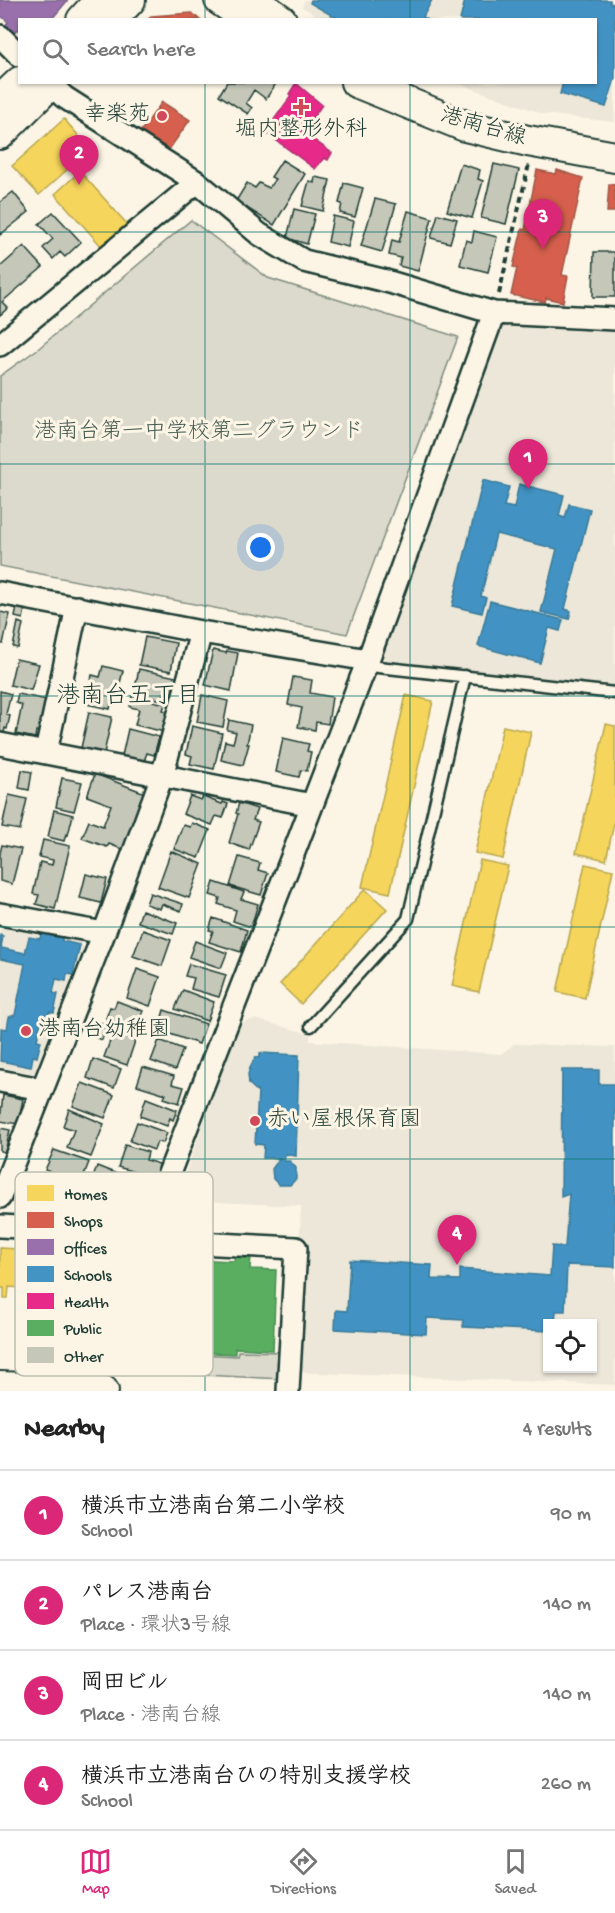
<!DOCTYPE html>
<html lang="en">
<head>
<meta charset="utf-8">
<style>
  :root { --surface:#fff; --page:#f2f2f2; --text:#222; --muted:#767676; --line:#e0e0e0; --accent:#db2777 }
  body { margin:0; font-family:"Gochi Hand","Klee One",sans-serif; background:var(--page); color:var(--text) }
  .controls { position:absolute; right:18px; bottom:18px; display:grid; overflow:hidden; border-radius:0px; box-shadow:0 2px 4px #0004 }
  .controls button { width:54px; height:54px; display:grid; place-items:center; padding:0; border:0; border-bottom:2px solid var(--line); background:var(--surface); color:var(--text); font:30px sans-serif }
  .you { position:absolute; left:261px; top:548px; width:21px; height:21px; margin:-15px; border:4px solid #fff; border-radius:50%; background:#1a73e8; box-shadow:0 0 0 9px #1a73e833 }
  .badge { display:grid; place-items:center; width:39px; height:39px; border-radius:50%; background:var(--accent); color:#fff; font-size:20px; font-weight:700 }
  .pin { position:absolute; translate:-50% -50px; filter:drop-shadow(0 2px 3px #0008) }
  .pin::after { content:''; position:absolute; top:32px; width:21px; height:18px; background:inherit; clip-path:polygon(0 0,100% 0,50% 100%) }
  .list { margin:0; padding:0; list-style:none }
  h2 { display:flex; justify-content:space-between; align-items:center; height:78px; margin:0; padding:0 24px; font-size:26px }
  h2 small { font-size:20px; font-weight:400; color:var(--muted) }
  .list li { display:grid; grid-template-columns:39px 1fr auto; gap:18px; align-items:center; box-sizing:border-box; height:90px; padding:0 24px; border-top:2px solid var(--line) }
  .list b { display:block; font-size:22px; white-space:nowrap }
  .list p { margin:0; font-size:20px; white-space:nowrap; color:var(--muted) }
  .list em { font-size:20px; font-style:normal; color:var(--muted) }
  .icon { flex:none; width:33px; height:33px; fill:none; stroke:currentColor; stroke-width:2; stroke-linecap:round; stroke-linejoin:round }
  .map { position:relative; flex:none; width:615px; height:1391px; overflow:hidden }
  .search { position:absolute; background:var(--surface); box-shadow:0 2px 4px #0004; left:18px; right:18px; top:18px; height:66px; display:flex; align-items:center; gap:15px; box-sizing:border-box; padding:0 21px; border-radius:0px; color:var(--muted); font-size:22px }
  .sheet { height:438px; background:var(--surface) }
  nav { display:flex; justify-content:space-around; align-items:center; box-sizing:border-box; height:84px; border-top:2px solid var(--line); background:var(--surface); font-size:16px; color:var(--muted) }
  nav a { display:grid; justify-items:center; gap:3px }
  nav .on { color:var(--accent) }
  .map>svg:first-child { display:block }
  .built { fill:#ece7d8; fill-rule:evenodd }
  .green { fill:#dcdacc; stroke:#7e8c80; stroke-width:1.5 }
  .homes { fill:#f6d55c; stroke:#b6a750; stroke-width:1.5 }
  .shops { fill:#d6604d; stroke:#9f5646; stroke-width:1.5 }
  .offices { fill:#9970ab; stroke:#746187; stroke-width:1.5 }
  .schools { fill:#4393c3; stroke:#387998; stroke-width:1.5 }
  .health { fill:#e7298a; stroke:#ab2f70; stroke-width:1.5 }
  .public { fill:#5aae61; stroke:#488c54; stroke-width:1.5 }
  .building { fill:#c5c7b9; stroke:#1f3d34; stroke-width:1.5 }
  .lines { fill:none; stroke-linecap:round; stroke-linejoin:round }
  .lane-casing { stroke:#1f3d34; stroke-width:15 }
  .street-casing { stroke:#1f3d34; stroke-width:26 }
  .secondary-casing { stroke:#1f3d34; stroke-width:34 }
  .path { stroke:#1f3d34; stroke-width:4; stroke-dasharray:6 4.5; stroke-linecap:butt }
  .lane { stroke:#fcf5e5; stroke-width:10 }
  .street { stroke:#fcf5e5; stroke-width:21 }
  .secondary { stroke:#fcf5e5; stroke-width:30 }
  .grid { fill:none; stroke:#0f766e; stroke-width:1.5; stroke-opacity:0.55 }
  .poi-dot { fill:#d1495b; stroke:#fcf5e5; stroke-width:2 }
  .labels { text-anchor:middle; dominant-baseline:central; stroke-width:6; stroke-linejoin:round; paint-order:stroke }
  .poi-label { font-size:22px; fill:#1f3d34; stroke:#fcf5e5; text-anchor:start }
  .street-label { font-size:22px; fill:#1f3d34; stroke:#fcf5e5 }
  .park-label { font-size:22px; fill:#455c52; stroke:#fcf5e5 }
  .neighbourhood-label { font-size:24px; fill:#1f3d34; stroke:#fcf5e5 }
  .key { fill:#fcf5e5; stroke:#babeb0; stroke-width:1.5 }
  .key-label { font-size:16px; fill:#1f3d34 }
</style>
</head>
<body>
<div class="map">
<svg width="615" height="1391" viewBox="0 0 615 1391">
  <rect width="100%" height="100%" fill="#fcf5e5"/>
  <filter id="ink" filterUnits="userSpaceOnUse"><feTurbulence type="fractalNoise" baseFrequency=".0167" numOctaves="2"/><feDisplacementMap in="SourceGraphic" scale="12" xChannelSelector="R" yChannelSelector="G"/><feConvolveMatrix kernelMatrix="1 2 1 2 8 2 1 2 1" color-interpolation-filters="sRGB"/></filter>
  <g filter="url(#ink)">
    <path class="built" d="M 305,0 L 615,0 L 615,122 L 543,114 L 457,83 L 596,82 L 596,20 L 324,20 L 302,7 Z
      M 510,320 L 615,326 L 615,686 L 385,662 L 381,652 L 501,327 Z
      M 0,925 L 81,940 L 83,948 L 35,1074 L 0,1067 Z
      M 255,1019 L 310,1034 L 310,1041 L 501,1054 L 514,1044 L 615,1047 L 615,1385 L 294,1372 L 301,1206 L 176,1200 L 236,1031 L 243,1022 ZM 548,1324 L 592,1324 L 592,1368 L 548,1368 Z"/>
    <path class="green" d="M 191,220 L 268,278 L 458,337 L 347,634 L 0,566 L 0,376 L 39,348 Z
      M 127,1334 L 143,1336 L 144,1356 L 174,1358 L 175,1353 L 237,1356 L 238,1351 L 283,1352 L 282,1379 L 121,1371 L 115,1363 Z"/>
    <path class="homes" d="M 64,119 L 85,143 L 68,158 L 127,224 L 102,247 L 55,194 L 76,175 L 69,168 L 39,195 L 12,166 Z
      M 406,695 L 433,701 L 390,893 L 362,887 Z
      M 606,724 L 615,726 L 615,819 L 606,860 L 576,853 Z
      M 503,726 L 531,732 L 503,859 L 475,853 Z
      M 480,860 L 508,866 L 479,992 L 452,986 Z
      M 585,864 L 613,870 L 585,998 L 557,992 Z
      M 365,889 L 387,909 L 301,1004 L 280,984 Z
      M 0,1248 L 38,1250 L 35,1289 L 9,1287 L 8,1298 L 4,1299 L 4,1288 L 0,1288 Z"/>
    <path class="shops" d="M 192,13 L 200,20 L 148,20 L 151,16 Z
      M 162,102 L 190,120 L 168,151 L 140,132 Z
      M 537,170 L 556,174 L 557,170 L 583,178 L 562,275 L 568,276 L 563,302 L 546,298 L 545,302 L 511,295 L 517,268 L 513,267 L 522,229 L 525,230 Z
      M 609,184 L 615,185 L 615,212 L 607,212 Z"/>
    <path class="offices" d="M 0,0 L 68,0 L 51,20 L 20,20 L 20,31 L 17,29 L 14,33 L 5,26 L 8,22 L 0,15 Z"/>
    <path class="schools" d="M 311,0 L 432,0 L 423,17 L 428,20 L 340,20 L 310,3 Z
      M 465,0 L 610,0 L 610,3 L 615,5 L 615,79 L 606,107 L 560,94 L 563,82 L 596,82 L 596,20 L 460,20 Z
      M 483,480 L 509,487 L 504,506 L 514,508 L 519,484 L 564,495 L 559,516 L 565,518 L 569,504 L 590,509 L 565,609 L 571,611 L 569,619 L 541,612 L 557,549 L 496,534 L 481,596 L 486,598 L 482,613 L 452,606 Z
      M 490,601 L 563,620 L 560,631 L 549,628 L 540,663 L 478,646 Z
      M 41,933 L 62,938 L 62,941 L 80,945 L 73,975 L 67,974 L 66,981 L 56,979 L 53,993 L 58,994 L 54,1013 L 49,1012 L 47,1022 L 41,1021 L 37,1040 L 41,1041 L 37,1057 L 33,1056 L 31,1067 L 0,1061 L 1,1028 L 7,1029 L 9,1017 L 15,1015 L 25,964 L 0,959 L 0,935 L 3,936 L 1,948 L 25,953 L 29,937 L 40,939 Z
      M 260,1053 L 299,1055 L 296,1156 L 286,1154 L 284,1159 L 285,1161 L 290,1161 L 296,1168 L 296,1179 L 290,1185 L 279,1185 L 273,1179 L 272,1169 L 280,1158 L 263,1158 L 264,1145 L 255,1144 L 258,1092 L 249,1084 L 248,1074 L 251,1065 L 255,1058 L 260,1057 Z
      M 562,1070 L 599,1070 L 599,1084 L 615,1084 L 615,1267 L 567,1265 L 565,1311 L 556,1311 L 555,1324 L 548,1324 L 548,1331 L 463,1327 L 463,1320 L 427,1318 L 426,1334 L 335,1329 L 336,1310 L 347,1311 L 350,1260 L 432,1265 L 431,1279 L 460,1280 L 460,1269 L 550,1276 L 552,1246 L 565,1247 L 569,1194 L 561,1197 Z"/>
    <path class="health" d="M 296,83 L 322,105 L 303,132 L 332,153 L 328,160 L 324,158 L 315,169 L 265,132 L 291,96 L 289,94 Z"/>
    <path class="public" d="M 235,1255 L 251,1255 L 250,1269 L 276,1270 L 273,1350 L 235,1348 L 235,1354 L 173,1351 L 173,1357 L 144,1355 L 145,1331 L 139,1328 L 140,1306 L 147,1304 L 147,1290 L 152,1290 L 152,1285 L 169,1286 L 171,1258 L 234,1261 Z"/>
    <path class="building" d="M 227,82 L 277,82 L 266,99 L 254,90 L 246,103 L 252,108 L 248,114 L 219,95 Z
      M 282,160 L 305,174 L 274,225 L 236,201 L 247,183 L 255,188 L 259,183 L 269,188 L 275,179 L 271,177 Z
      M 461,164 L 480,170 L 478,179 L 483,181 L 472,218 L 447,211 Z
      M 494,164 L 519,170 L 506,224 L 481,218 Z
      M 315,177 L 330,180 L 323,211 L 302,206 L 309,181 L 314,183 Z
      M 344,183 L 363,188 L 355,217 L 340,213 L 342,204 L 339,203 Z
      M 13,192 L 29,212 L 0,235 L 0,202 Z
      M 375,199 L 396,204 L 382,252 L 361,246 Z
      M 294,209 L 315,214 L 307,244 L 287,238 Z
      M 408,211 L 432,218 L 418,271 L 399,266 L 401,258 L 389,255 L 392,240 L 399,242 Z
      M 53,212 L 81,242 L 65,257 L 60,252 L 53,259 L 43,248 L 53,239 L 39,224 Z
      M 438,214 L 457,219 L 450,243 L 431,238 Z
      M 333,216 L 354,221 L 348,247 L 328,242 Z
      M 474,231 L 497,237 L 488,272 L 460,265 L 466,240 L 472,242 Z
      M 24,246 L 43,267 L 2,302 L 8,308 L 0,315 L 0,267 Z
      M 594,252 L 615,252 L 615,297 L 593,297 Z
      M 17,607 L 25,609 L 23,619 L 15,617 Z
      M 0,612 L 10,614 L 3,644 L 0,644 Z
      M 18,622 L 23,624 L 18,648 L 13,647 Z
      M 145,637 L 176,643 L 171,671 L 139,665 Z
      M 213,650 L 226,653 L 227,651 L 238,653 L 231,691 L 205,685 Z
      M 16,659 L 39,664 L 31,690 L 10,685 Z
      M 103,666 L 123,671 L 120,683 L 116,682 L 110,709 L 86,704 L 92,675 L 100,677 Z
      M 139,669 L 176,677 L 173,695 L 164,693 L 162,700 L 134,693 Z
      M 293,677 L 312,680 L 310,693 L 332,697 L 328,724 L 316,722 L 315,730 L 298,727 L 302,708 L 288,705 Z
      M 0,691 L 11,694 L 6,714 L 10,716 L 7,729 L 5,728 L 4,733 L 0,732 Z
      M 18,694 L 47,700 L 40,732 L 36,731 L 35,738 L 16,734 L 22,705 L 16,703 Z
      M 202,695 L 228,701 L 223,727 L 197,722 Z
      M 132,696 L 165,704 L 163,710 L 169,712 L 165,732 L 135,725 L 139,709 L 130,707 Z
      M 89,712 L 112,717 L 104,753 L 81,748 Z
      M 229,720 L 251,725 L 247,744 L 249,744 L 243,765 L 221,760 L 225,741 L 233,743 L 236,732 L 227,730 Z
      M 192,726 L 222,733 L 214,769 L 190,764 L 192,756 L 186,754 Z
      M 128,729 L 159,737 L 154,755 L 147,753 L 144,761 L 122,756 Z
      M 283,738 L 309,744 L 307,751 L 311,752 L 307,771 L 301,770 L 299,777 L 276,772 Z
      M 22,770 L 32,772 L 29,790 L 19,788 Z
      M 95,774 L 145,793 L 124,850 L 109,844 L 107,847 L 82,838 L 89,821 L 103,826 L 111,805 L 87,796 Z
      M 62,778 L 82,782 L 74,811 L 56,807 Z
      M 9,795 L 27,799 L 20,830 L 2,827 Z
      M 190,796 L 201,800 L 203,797 L 222,804 L 223,802 L 228,804 L 223,818 L 216,816 L 212,825 L 183,814 Z
      M 239,803 L 257,809 L 253,820 L 259,822 L 249,850 L 229,843 L 238,814 L 236,813 Z
      M 54,810 L 73,815 L 68,835 L 66,834 L 64,841 L 48,837 Z
      M 192,823 L 210,830 L 199,858 L 174,849 L 183,825 L 190,827 Z
      M 43,840 L 70,846 L 55,909 L 36,904 L 39,895 L 33,894 L 40,862 L 52,865 L 53,860 L 39,857 Z
      M 2,845 L 21,849 L 12,884 L 0,881 L 0,853 Z
      M 171,851 L 202,864 L 189,898 L 158,887 Z
      M 239,857 L 260,863 L 258,870 L 268,873 L 261,895 L 230,886 Z
      M 86,874 L 107,879 L 101,903 L 80,898 Z
      M 214,882 L 244,892 L 241,899 L 258,904 L 251,927 L 233,921 L 236,910 L 218,904 L 220,898 L 210,895 Z
      M 150,893 L 183,904 L 181,911 L 162,904 L 160,909 L 146,904 Z
      M 142,910 L 177,923 L 173,934 L 138,922 Z
      M 213,918 L 247,930 L 241,952 L 209,942 L 213,931 L 209,930 Z
      M 143,930 L 171,940 L 162,966 L 133,956 Z
      M 195,941 L 227,953 L 221,968 L 189,957 Z
      M 189,964 L 226,975 L 219,997 L 191,989 L 194,978 L 185,976 Z
      M 137,969 L 160,977 L 150,1006 L 127,998 Z
      M 183,990 L 214,1002 L 207,1021 L 175,1009 Z
      M 117,1001 L 143,1011 L 136,1029 L 106,1018 L 110,1007 L 114,1008 Z
      M 164,1010 L 206,1024 L 199,1044 L 164,1032 L 166,1025 L 160,1024 Z
      M 90,1019 L 107,1025 L 102,1040 L 85,1033 Z
      M 115,1028 L 137,1035 L 127,1065 L 104,1057 Z
      M 159,1040 L 183,1049 L 175,1070 L 151,1061 Z
      M 93,1059 L 121,1069 L 114,1088 L 87,1078 Z
      M 143,1067 L 174,1076 L 172,1084 L 184,1087 L 179,1103 L 164,1098 L 166,1094 L 137,1085 Z
      M 82,1083 L 114,1095 L 105,1118 L 73,1106 Z
      M 3,1095 L 23,1099 L 18,1124 L 0,1121 Z
      M 146,1098 L 177,1110 L 173,1120 L 170,1118 L 167,1126 L 140,1116 Z
      M 69,1109 L 104,1124 L 91,1157 L 67,1148 L 74,1130 L 63,1126 Z
      M 137,1122 L 167,1133 L 163,1143 L 157,1142 L 154,1150 L 130,1141 Z
      M 0,1128 L 10,1130 L 5,1152 L 0,1151 Z
      M 125,1145 L 148,1152 L 146,1160 L 162,1165 L 157,1179 L 118,1167 Z
      M 54,1150 L 89,1162 L 81,1183 L 45,1170 Z
      M 97,1166 L 117,1174 L 106,1204 L 96,1200 L 102,1182 L 93,1178 Z"/>
    <g class="lines">
      <defs>
        <path id="lane" d="M 368,660 L 378,667 L 615,693
          M 311,1026 L 408,919 L 465,676"/>
        <path id="street" d="M 0,36 L 20,56
          M 48,82 L 64,97 L 197,182 L 259,234 L 304,261 L 386,281 L 494,313 L 368,660 L 312,805
          M 494,313 L 615,319
          M 0,345 L 197,182
          M 0,593 L 201,632 L 368,660
          M 0,744 L 312,805 C 239,996 162,1185 93,1376 L 90,1391
          M 46,752 L 77,607
          M 0,914 L 104,933
          M 0,1081 L 41,1089
          M 0,1197 L 104,933 L 162,776 L 201,632
          M 0,1226 L 145,1234
          M 157,1241 L 296,1248 L 288,1391"/>
        <path id="secondary" d="M 220,0 L 249,20
          M 253,0 L 281,20
          M 82,20 L 100,0
          M 111,20 L 130,0
          M 356,82 L 465,126 L 528,141 L 615,157
          M 0,101 L 20,82
          M 0,134 L 52,82
          M 0,1387 L 103,1391"/>
      </defs>
      <use href="#lane" class="lane-casing"/>
      <use href="#street" class="street-casing"/>
      <use href="#secondary" class="secondary-casing"/>
      <path class="path" d="M 499,294 L 529,164"/>
      <use href="#lane" class="lane"/>
      <use href="#street" class="street"/>
      <use href="#secondary" class="secondary"/>
    </g>
  </g>
  <path class="grid" d="M 205,0 L 205,20M 410,0 L 410,20M 205,82 L 205,1391M 410,82 L 410,1391M 0,232 L 615,232M 0,464 L 615,464M 0,696 L 615,696M 0,927 L 615,927M 0,1159 L 615,1159"/>
  <g class="poi-dot">
    <path d="M298 98h6v6h6v6h-6v6h-6v-6h-6v-6h6z"/>
    <circle cx="162" cy="116" r="6"/>
    <circle cx="26" cy="1031" r="6"/>
    <circle cx="255" cy="1121" r="6"/>
  </g>
  <g class="labels">
    <g class="poi-label">
      <text x="150" y="116" text-anchor="end">幸楽苑</text>
      <text x="301" y="131" text-anchor="middle">堀内整形外科</text>
      <text x="38" y="1031">港南台幼稚園</text>
      <text x="267" y="1121">赤い屋根保育園</text>
    </g>
    <g class="street-label">
      <text transform="translate(483 128) rotate(16)">港南台線</text>
    </g>
    <g class="park-label">
      <text x="199" y="433">港南台第一中学校第二グラウンド</text>
    </g>
    <g class="neighbourhood-label">
      <text x="128" y="697">港南台五丁目</text>
    </g>
  </g>
  <rect x="15" y="1172" width="198" height="204" rx="9" class="key"/>
  <rect x="27" y="1185" width="27" height="16" fill="#f6d55c"/>
  <rect x="27" y="1212" width="27" height="16" fill="#d6604d"/>
  <rect x="27" y="1239" width="27" height="16" fill="#9970ab"/>
  <rect x="27" y="1266" width="27" height="16" fill="#4393c3"/>
  <rect x="27" y="1293" width="27" height="16" fill="#e7298a"/>
  <rect x="27" y="1320" width="27" height="16" fill="#5aae61"/>
  <rect x="27" y="1347" width="27" height="16" fill="#c5c7b9"/>
  <g class="key-label">
    <text x="64" y="1199">Homes</text>
    <text x="64" y="1226">Shops</text>
    <text x="64" y="1253">Offices</text>
    <text x="64" y="1280">Schools</text>
    <text x="64" y="1307">Health</text>
    <text x="64" y="1334">Public</text>
    <text x="64" y="1361">Other</text>
  </g>
</svg>
<div class="controls">
<button><svg class="icon" aria-label="locate" viewBox="0 0 24 24"><circle cx="12" cy="12" r="6"/><path d="M12 2v4M12 18v4M2 12h4M18 12h4"/></svg></button>
</div>
<div class="you"></div>
<div class="pin badge" style="left:528px;top:489px">1</div>
<div class="pin badge" style="left:79px;top:185px">2</div>
<div class="pin badge" style="left:543px;top:249px">3</div>
<div class="pin badge" style="left:457px;top:1265px">4</div>
<div class="search"><svg class="icon" aria-label="search" viewBox="0 0 24 24"><circle cx="10" cy="10" r="6"/><path d="M15 15l6 6"/></svg>Search here</div>
</div>
<section class="sheet">
<h2>Nearby<small>4 results</small></h2>
<ul class="list">
<li><span class="badge">1</span><div><b>横浜市立港南台第二小学校</b><p>School</p></div><em>90 m</em></li>
<li><span class="badge">2</span><div><b>パレス港南台</b><p>Place · 環状3号線</p></div><em>140 m</em></li>
<li><span class="badge">3</span><div><b>岡田ビル</b><p>Place · 港南台線</p></div><em>140 m</em></li>
<li><span class="badge">4</span><div><b>横浜市立港南台ひの特別支援学校</b><p>School</p></div><em>260 m</em></li>
</ul>
</section>
<nav>
<a class="on"><svg class="icon" aria-label="map" viewBox="0 0 24 24"><path d="M3 6l6-2 6 2 6-2v14l-6 2-6-2-6 2zM9 4v14M15 6v14"/></svg>Map</a>
<a><svg class="icon" aria-label="directions" viewBox="0 0 24 24"><path d="M12 3l9 9-9 9-9-9zM9 14v-3h6M13 9l2 2-2 2"/></svg>Directions</a>
<a><svg class="icon" aria-label="saved" viewBox="0 0 24 24"><path d="M7 4h10v16l-5-4-5 4z"/></svg>Saved</a>
</nav>
</body>
</html>
